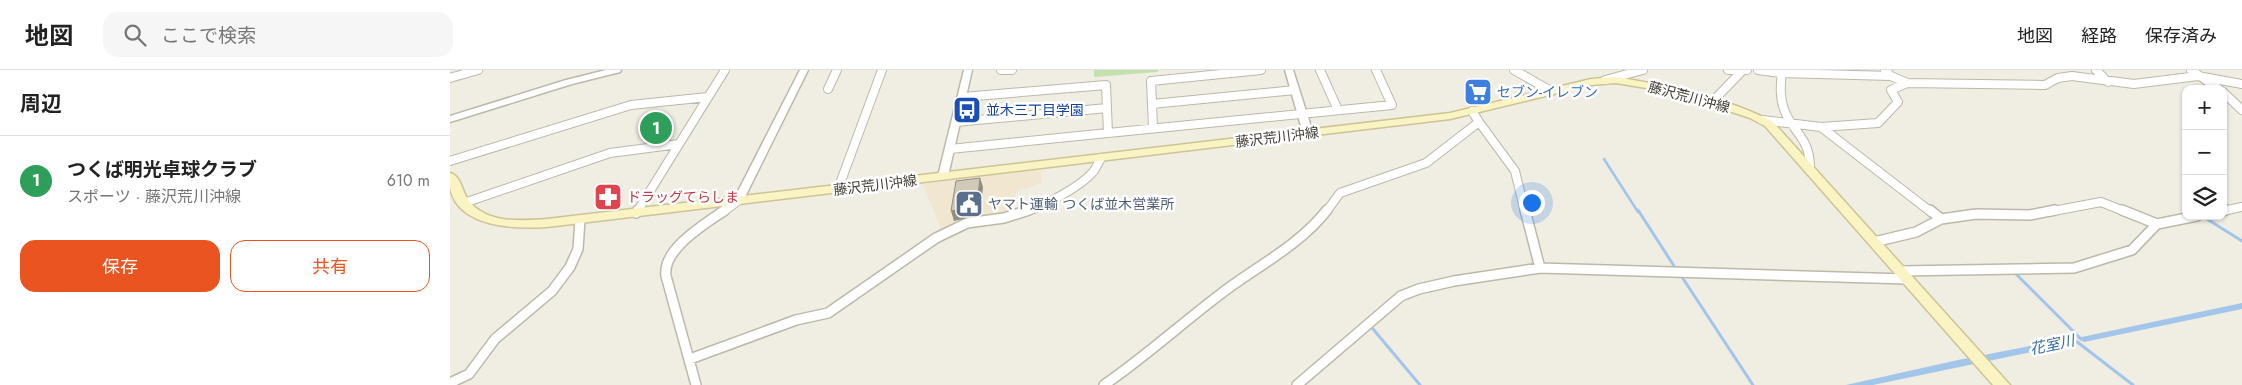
<!DOCTYPE html>
<html lang="ja">
<head>
<meta charset="utf-8">
<style>
  :root { --surface:#fff; --page:#f6f6f6; --text:#222; --muted:#767676; --line:#e0e0e0; --accent:#ea5420 }
  body { margin:0; font-family:Jost,"Noto Sans JP",sans-serif; background:var(--page); color:var(--text) }
  .controls { position:absolute; right:15px; top:15px; display:grid; overflow:hidden; border-radius:10px; box-shadow:0 1px 4px #0004 }
  .controls button { width:45px; height:45px; display:grid; place-items:center; padding:0; border:0; border-bottom:1px solid var(--line); background:var(--surface); color:var(--text); font:25px sans-serif }
  .you { position:absolute; left:1081px; top:132px; width:18px; height:18px; margin:-12px; border:4px solid #fff; border-radius:50%; background:#1a73e8; box-shadow:0 0 0 8px #1a73e833 }
  .badge { display:grid; place-items:center; width:32px; height:32px; border-radius:50%; background:var(--accent); color:#fff; font-size:16px; font-weight:700 }
  .pin { position:absolute; translate:-50% -50%; border:2px solid #fff; box-shadow:0 1px 5px #0006 }
  .list { margin:0; padding:0; list-style:none }
  h2 { display:flex; justify-content:space-between; align-items:center; height:65px; margin:0; padding:0 20px; font-size:21px }
  h2 small { font-size:16px; font-weight:400; color:var(--muted) }
  .list li { display:grid; grid-template-columns:32px 1fr auto; gap:15px; align-items:center; box-sizing:border-box; height:90px; padding:0 20px; border-top:1px solid var(--line) }
  .list b { display:block; font-size:19px; white-space:nowrap }
  .list p { margin:0; font-size:16px; white-space:nowrap; color:var(--muted) }
  .list em { font-size:16px; font-style:normal; color:var(--muted) }
  .actions { display:flex; gap:10px; padding:15px 20px }
  .actions a { flex:1; padding:11px 0; border:1px solid var(--accent); border-radius:15px; text-align:center; font-size:18px; color:var(--accent) }
  .actions .main { background:var(--accent); color:#fff }
  .icon { flex:none; width:28px; height:28px; fill:none; stroke:currentColor; stroke-width:2; stroke-linecap:round; stroke-linejoin:round }
  .map { position:relative; flex:none; width:1792px; height:315px; overflow:hidden }
  header { display:flex; align-items:center; gap:30px; box-sizing:border-box; height:70px; padding:0 25px; background:var(--surface); border-bottom:1px solid var(--line) }
  header strong { font-size:24px }
  nav { display:flex; gap:28px; margin-inline-start:auto; font-size:18px }
  .search { width:350px; height:45px; background:var(--page); display:flex; align-items:center; gap:12px; box-sizing:border-box; padding:0 18px; border-radius:15px; color:var(--muted); font-size:19px }
  main { display:flex }
  aside { flex:1; background:var(--surface) }
  .map>svg:first-child { display:block }
  .commercial { fill:#f1e6cf }
  .green { fill:#c5e2ae }
  .water { fill:#a2c5ea }
  .lines { fill:none; stroke-linecap:round; stroke-linejoin:round }
  .stream-far1 { stroke:#a2c5ea; stroke-width:2.5 }
  .stream { stroke:#a2c5ea; stroke-width:3 }
  .minor-far1-casing { stroke:#bdb9a9; stroke-width:10 }
  .minor-casing { stroke:#bdb9a9; stroke-width:12 }
  .tertiary-casing { stroke:#bdb9a9; stroke-width:3 }
  .secondary-casing { stroke:#cdc496; stroke-width:3 }
  .minor-far1 { stroke:#fff; stroke-width:8 }
  .minor { stroke:#fff; stroke-width:9 }
  .tertiary { fill:#fff; fill-rule:evenodd }
  .secondary { fill:#faf3c3; fill-rule:evenodd }
  .shaded-wall { fill:#928d82 }
  .building { fill:#d1cab9; stroke:#928d82 }
  .labels { text-anchor:middle; dominant-baseline:central; stroke-width:5; stroke-linejoin:round; paint-order:stroke }
  .shop-label { font-size:14px; fill:#366cbe; stroke:#fff; text-anchor:start }
  .street-label { font-size:14px; fill:#413d34; stroke:#fff }
  .transit-label { font-size:14px; fill:#164399; stroke:#fff; text-anchor:start }
  .health-label { font-size:14px; fill:#be3a42; stroke:#fff; text-anchor:start }
  .service-label { font-size:14px; fill:#4e5e75; stroke:#fff; text-anchor:start }
  .water-label { font-size:15px; font-style:italic; fill:#3669a4; stroke:#fff }
</style>
</head>
<body>
<header>
<strong>地図</strong>
<div class="search"><svg class="icon" aria-label="search" viewBox="0 0 24 24"><circle cx="10" cy="10" r="6"/><path d="M15 15l6 6"/></svg>ここで検索</div>
<nav><a>地図</a><a>経路</a><a>保存済み</a></nav>
</header>
<main>
<aside>
<h2>周辺<small></small></h2>
<ul class="list">
<li><span class="badge" style="background:#2e9e5b">1</span><div><b>つくば明光卓球クラブ</b><p>スポーツ · 藤沢荒川沖線</p></div><em>610 m</em></li>
</ul>
<div class="actions"><a class="main">保存</a><a>共有</a></div>
</aside>
<div class="map">
<svg width="1792" height="315" viewBox="0 0 1792 315">
  <rect width="100%" height="100%" fill="#f0ede3"/>
  <path class="commercial" d="M 591,99 L 592,113 L 567,121 L 555,145 L 492,162 L 473,114 Z"/>
  <path class="green" d="M 644,0 L 708,0 L 708,2 L 644,7 Z"/>
  <path class="water" d="M 1792,233 L 1792,239 L 1634,272 L 1627,268 Z
    M 1622,268 L 1630,272 L 1423,315 L 1396,315 L 1508,290 Z"/>
  <g class="lines">
    <path class="stream-far1" d="M 1154,89 L 1188,142"/>
    <path class="stream" d="M 1188,140 L 1226,199
      M 1757,149 L 1792,171
      M 1230,204 L 1303,315
      M 1566,204 L 1631,269
      M 923,259 L 970,315
      M 1626,271 L 1683,315"/>
    <defs>
      <path id="minor-far1" d="M 551,0 L 562,0
        M 870,0 L 888,40
        M 1064,0 L 1101,21
        M 1278,0 L 1297,0
        M 1308,0 L 1331,3 L 1441,6
        M 1332,0 C 1331,13 1329,26 1334,39 C 1342,63 1360,66 1360,98
        M 1435,0 L 1441,6 L 1457,13 L 1595,15 L 1608,8 L 1622,6 L 1684,14 L 1748,6 L 1792,14
        M 1646,0 L 1658,12
        M 1741,0 L 1769,19
        M 0,8 L 28,0
        M 1155,10 L 1193,0
        M 378,19 L 387,0
        M 1773,22 L 1792,40
        M 1262,32 L 1293,0
        M 702,34 L 845,20
        M 1312,50 L 1371,57 L 1428,53 L 1448,32 L 1441,20 L 1457,13
        M 506,52 L 657,38
        M 1029,52 L 1065,101 L 1075,142
        M 1371,57 L 1481,142
        M 703,58 L 701,11 L 811,0
        M 658,63 L 942,35 L 926,0
        M 500,79 L 658,63 L 656,15 L 513,27
        M 0,91 L 181,35 L 258,27
        M 388,119 L 432,0
        M 14,133 L 160,83 L 229,74
        M 1773,141 L 1792,137
        M 187,142 L 275,0
        M 273,142 L 288,131
        M 575,142 C 594,136 630,117 643,102 C 646,98 649,92 651,88
        M 876,142 L 890,123 L 976,93 L 1029,52 L 1022,41
        M 1598,142 L 1651,132 L 1676,142"/>
      <path id="minor" d="M 1075,140 L 1090,198
        M 1480,140 L 1491,149
        M 1672,140 L 1707,154
        M 1773,141 L 1776,140
        M 186,143 L 188,140
        M 1424,172 L 1466,162 L 1491,149 L 1526,144 L 1580,145 L 1605,140
        M 1450,201 L 1624,198 L 1682,180 L 1707,154 L 1747,146
        M 240,289 L 346,250 L 378,243 L 486,168 L 517,153 L 554,148 L 579,140
        M 0,313 L 19,304 L 45,269 L 102,221 L 120,197 L 128,179 L 130,150
        M 246,315 L 216,206 C 212,179 255,154 275,140
        M 654,315 C 695,287 732,253 772,223 C 806,197 850,175 877,140
        M 847,315 L 951,226 L 969,219 L 1004,211 L 1090,198 L 1457,209"/>
      <path id="tertiary" d="M 156,0 L 171,0 L 170,2 L 122,14 L 0,52 L 0,46 L 116,10 Z
        M 350,0 L 358,0 L 293,131 L 292,133 L 284,133 L 283,131 Z
        M 514,0 L 522,0 L 498,106 L 493,109 L 488,106 Z
        M 835,0 L 843,0 L 863,63 L 861,65 L 858,66 L 853,63 Z"/>
      <path id="secondary" d="M 1166,7 C 1218,16 1276,27 1323,52 L 1560,315 L 1543,315 L 1315,56 L 1300,48 L 1258,34 L 1196,18 L 1166,13 L 1141,15 L 1000,49 L 97,157 C 66,159 8,158 0,118 C 0,113 0,107 0,103 C 10,105 12,120 17,128 C 34,154 70,151 97,149 L 1000,43 L 1141,9 Z"/>
    </defs>
    <use href="#minor-far1" class="minor-far1-casing"/>
    <use href="#minor" class="minor-casing"/>
    <use href="#tertiary" class="tertiary-casing"/>
    <use href="#secondary" class="secondary-casing"/>
    <use href="#minor-far1" class="minor-far1"/>
    <use href="#minor" class="minor"/>
    <use href="#tertiary" class="tertiary"/>
    <use href="#secondary" class="secondary"/>
  </g>
  <path class="shaded-wall" d="M 530,108 L 533,117 L 530,145 L 504,151 L 501,141 Z"/>
  <path class="building" d="M 530,108 L 527,135 L 501,141 L 506,111 Z"/>
  <defs>
    <symbol id="supermarket-square" viewBox="-11 -11 22 22"><rect x="-9" y="-9" width="18" height="18" rx="4" fill="#3f7fe0" stroke="#fff"/><path d="M-6-5.5h2.5l.6 2H6L4.5 2H-2.5L-4.4-4H-6ZM-1.5 3.2a1.3 1.3 0 1 0 .1 0ZM3 3.2a1.3 1.3 0 1 0 .1 0Z" fill="#fff"/></symbol>
    <symbol id="bus-square" viewBox="-11 -11 22 22"><rect x="-9" y="-9" width="18" height="18" rx="4" fill="#1a4fb4" stroke="#fff"/><path d="M-5-6H5V4H4V6H2V4H-2V6H-4V4H-5ZM-3.5-4V0h7V-4ZM-3.5 1.2v1.5H-2V1.2ZM2 1.2v1.5H3.5V1.2Z" fill="#fff"/></symbol>
    <symbol id="pharmacy-square" viewBox="-11 -11 22 22"><rect x="-9" y="-9" width="18" height="18" rx="4" fill="#e0444e" stroke="#fff"/><path d="M-2-6h4v4h4v4h-4v4h-4v-4h-4v-4h4Z" fill="#fff"/></symbol>
    <symbol id="civic-square" viewBox="-11 -11 22 22"><rect x="-9" y="-9" width="18" height="18" rx="4" fill="#5c6f8a" stroke="#fff"/><path d="M-.6-6.5H3V-4.5H.6V-3L4-1V1h2V6H-6V1h2V-1L-.6-3ZM-1.2 2.5V6h2.4V2.5Z" fill="#fff"/></symbol>
  </defs>
  <g fill-rule="evenodd">
    <use href="#supermarket-square" x="1012" y="6" width="32" height="32"/>
    <use href="#bus-square" x="501" y="24" width="32" height="32"/>
    <use href="#pharmacy-square" x="142" y="111" width="32" height="32"/>
    <use href="#civic-square" x="503" y="118" width="32" height="32"/>
  </g>
  <g class="labels">
    <g class="shop-label">
      <text x="1047" y="22">セブン-イレブン</text>
    </g>
    <g class="street-label">
      <text transform="translate(1239 27) rotate(15)">藤沢荒川沖線</text>
      <text transform="translate(827 67) rotate(-7)">藤沢荒川沖線</text>
      <text transform="translate(425 115) rotate(-7)">藤沢荒川沖線</text>
    </g>
    <g class="transit-label">
      <text x="536" y="40">並木三丁目学園</text>
    </g>
    <g class="health-label">
      <text x="177" y="127">ドラッグてらしま</text>
    </g>
    <g class="service-label">
      <text x="538" y="134">ヤマト運輸 つくば並木営業所</text>
    </g>
    <g class="water-label">
      <text transform="translate(1602 275) rotate(-12)">花室川</text>
    </g>
  </g>
</svg>
<div class="controls">
<button>+</button>
<button>−</button>
<button><svg class="icon" aria-label="layers" viewBox="0 0 24 24"><path d="M12 4l9 5-9 5-9-5zM3 14l9 5 9-5"/></svg></button>
</div>
<div class="you"></div>
<div class="pin badge" style="left:206px;top:58px;background:#2e9e5b">1</div>
</div>
</main>
</body>
</html>
